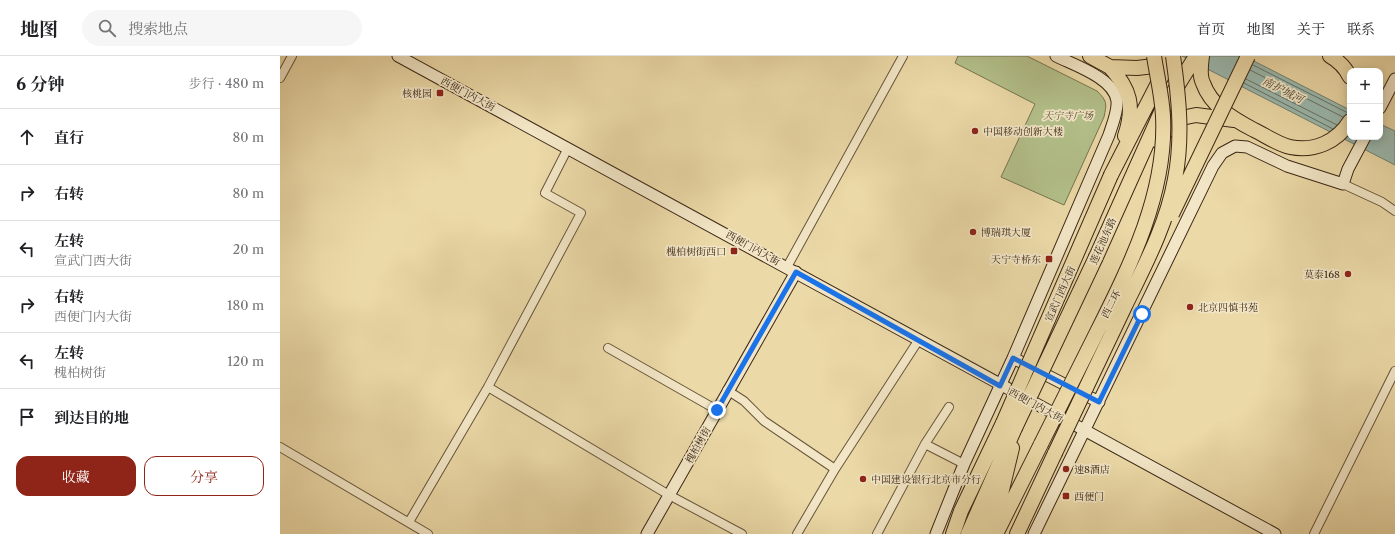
<!DOCTYPE html>
<html lang="zh">
<head>
<meta charset="utf-8">
<style>
  :root { --surface:#fff; --page:#f6f6f6; --text:#202124; --muted:#757577; --line:#e0e0e0; --accent:#8f2418 }
  body { margin:0; font-family:"Libre Caslon Text","Noto Serif SC",serif; background:var(--page); color:var(--text) }
  .controls { position:absolute; right:12px; top:12px; display:grid; overflow:hidden; border-radius:8px; box-shadow:0 2px 10px #0003 }
  .controls button { width:36px; height:36px; display:grid; place-items:center; padding:0; border:0; border-bottom:1px solid var(--line); background:var(--surface); color:var(--text); font:20px sans-serif }
  .stop { position:absolute; width:12px; height:12px; margin:-9px; border:3px solid #1a73e8; border-radius:50%; background:#fff }
  .stop.end { background:#1a73e8; border-color:#fff; box-shadow:0 1px 4px #0008 }
  .list { margin:0; padding:0; list-style:none }
  h2 { display:flex; justify-content:space-between; align-items:center; height:52px; margin:0; padding:0 16px; font-size:17px }
  h2 small { font-size:13px; font-weight:400; color:var(--muted) }
  .list li { display:grid; grid-template-columns:26px 1fr auto; gap:12px; align-items:center; box-sizing:border-box; height:56px; padding:0 16px; border-top:1px solid var(--line) }
  .list b { display:block; font-size:15px; white-space:nowrap }
  .list p { margin:0; font-size:13px; white-space:nowrap; color:var(--muted) }
  .list em { font-size:13px; font-style:normal; color:var(--muted) }
  .actions { display:flex; gap:8px; padding:12px 16px }
  .actions a { flex:1; padding:9px 0; border:1px solid var(--accent); border-radius:12px; text-align:center; font-size:14px; color:var(--accent) }
  .actions .main { background:var(--accent); color:#fff }
  .icon { flex:none; width:22px; height:22px; fill:none; stroke:currentColor; stroke-width:2; stroke-linecap:round; stroke-linejoin:round }
  .map { position:relative; flex:none; width:1115px; height:478px; overflow:hidden }
  header { display:flex; align-items:center; gap:24px; box-sizing:border-box; height:56px; padding:0 20px; background:var(--surface); border-bottom:1px solid var(--line) }
  header strong { font-size:19px }
  nav { display:flex; gap:22px; margin-inline-start:auto; font-size:14px }
  .search { width:280px; height:36px; background:var(--page); display:flex; align-items:center; gap:10px; box-sizing:border-box; padding:0 14px; border-radius:22px; color:var(--muted); font-size:15px }
  main { display:flex }
  aside { flex:1; background:var(--surface) }
  .map>svg:first-child { display:block }
  .green { fill:#b3c08a; stroke:#777450 }
  .water { fill:#9ab9af; stroke:#747f71 }
  .lines { fill:none; stroke-linecap:round; stroke-linejoin:round }
  .shore { stroke:#6a7062; stroke-width:1 }
  .street-casing { stroke:#67543a; stroke-width:10 }
  .secondary-casing { stroke:#3b2715; stroke-width:13 }
  .highway-casing { stroke:#3b2715; stroke-width:16 }
  .street { stroke:#f2e6c6; stroke-width:8 }
  .secondary { stroke:#f2e6c6; stroke-width:11 }
  .highway { stroke:#ebd9a7; stroke-width:14 }
  .highway-bridge-casing { stroke:#3b2715; stroke-width:16; stroke-linecap:butt }
  .highway-bridge { stroke:#ebd9a7; stroke-width:14 }
  .route { stroke:#1a73e8; stroke-width:5 }
  .poi-dot { fill:#8f2418; stroke:#f2e6c6; stroke-width:1.5 }
  .labels { text-anchor:middle; dominant-baseline:central; stroke-width:3.5; stroke-linejoin:round; paint-order:stroke }
  .poi-label { font-size:10px; fill:#3b2715; stroke:#f2e6c6; text-anchor:start }
  .street-label { font-size:10px; fill:#3b2715; stroke:#f2e6c6 }
  .park-label { font-size:10px; font-style:italic; fill:#594d32; stroke:#f2e6c6 }
  .water-label { font-size:11px; font-style:italic; fill:#534c3c; stroke:#f2e6c6 }
</style>
</head>
<body>
<header>
<strong>地图</strong>
<div class="search"><svg class="icon" aria-label="search" viewBox="0 0 24 24"><circle cx="10" cy="10" r="6"/><path d="M15 15l6 6"/></svg>搜索地点</div>
<nav><a>首页</a><a>地图</a><a>关于</a><a>联系</a></nav>
</header>
<main>
<aside>
<h2>6 分钟<small>步行 · 480 m</small></h2>
<ul class="list">
<li><svg class="icon" aria-label="ahead" viewBox="0 0 24 24"><path d="M12 20V5M6 11l6-6 6 6"/></svg><div><b>直行</b></div><em>80 m</em></li>
<li><svg class="icon" aria-label="right" viewBox="0 0 24 24"><path d="M7 20v-9h11M14 6l5 5-5 5"/></svg><div><b>右转</b></div><em>80 m</em></li>
<li><svg class="icon" aria-label="left" viewBox="0 0 24 24"><path d="M17 20v-9H6M10 6l-5 5 5 5"/></svg><div><b>左转</b><p>宣武门西大街</p></div><em>20 m</em></li>
<li><svg class="icon" aria-label="right" viewBox="0 0 24 24"><path d="M7 20v-9h11M14 6l5 5-5 5"/></svg><div><b>右转</b><p>西便门内大街</p></div><em>180 m</em></li>
<li><svg class="icon" aria-label="left" viewBox="0 0 24 24"><path d="M17 20v-9H6M10 6l-5 5 5 5"/></svg><div><b>左转</b><p>槐柏树街</p></div><em>120 m</em></li>
<li><svg class="icon" aria-label="arrive" viewBox="0 0 24 24"><path d="M6 21V4h12l-3 4 3 4H6"/></svg><div><b>到达目的地</b></div></li>
</ul>
<div class="actions"><a class="main">收藏</a><a>分享</a></div>
</aside>
<div class="map">
<svg width="1115" height="478" viewBox="0 0 1115 478">
  <rect width="100%" height="100%" fill="#ebd9a7"/>
  <filter id="stains"><feTurbulence type="fractalNoise" baseFrequency=".005" numOctaves="4"/><feColorMatrix values="0 0 0 0 .2 0 0 0 0 .09 0 0 0 0 .02 0 0 0 .5 -.17"/></filter>
  <radialGradient id="worn" r=".72"><stop offset=".6" stop-color="#630" stop-opacity="0"/><stop offset="1" stop-color="#630" stop-opacity=".3"/></radialGradient>
  <path class="green" d="M 678,0 L 747,0 L 817,35 C 827,45 827,47 824,61 L 784,149 L 721,121 L 755,48 L 675,7 Z"/>
  <path class="water" d="M 902,0 L 964,0 L 1070,54 L 1070,81 L 1100,81 L 1100,68 L 1115,75 L 1115,109 Z"/>
  <g class="lines">
    <path class="shore" d="M 973,9 L 1068,57
      M 970,14 L 1063,61
      M 966,23 L 1057,69
      M 964,27 L 1053,73"/>
    <defs>
      <path id="street" d="M 0,22 L 12,0
        M 1063,128 L 1102,146 L 1115,155
        M 507,211 L 623,0
        M 328,292 L 437,354
        M 208,331 L 389,439 L 462,478
        M 447,334 L 464,345 L 484,365 L 555,413
        M 645,388 L 684,408
        M 0,391 L 148,478
        M 129,466 L 208,331 L 301,157 L 265,137 L 288,92
        M 517,478 L 555,413 L 638,285
        M 597,478 L 645,388 L 669,351
        M 1034,478 L 1115,315"/>
      <path id="secondary" d="M 118,0 L 995,478
        M 1100,52 L 1115,23
        M 733,302 L 819,346
        M 367,478 L 516,216
        M 656,478 L 684,408 L 733,302 L 829,79 C 832,69 838,56 837,45 C 834,22 794,9 776,0
        M 754,478 L 933,110 L 942,97 L 955,90 L 967,91 L 1007,110 L 1063,128 L 1068,113 L 1085,81"/>
      <path id="highway" d="M 810,0 L 830,11 L 857,12 L 874,10 L 884,0
        M 922,0 C 921,9 919,19 923,27 C 931,50 953,63 974,74 C 985,79 997,88 1010,91 C 1034,96 1057,86 1070,65
        M 1050,0 C 1059,5 1065,11 1070,21
        M 830,11 C 850,33 855,50 845,80
        M 878,85 L 897,63 L 916,59 L 954,64
        M 831,119 L 892,0
        M 816,201 L 881,56 L 916,0
        M 673,478 L 681,455 L 723,367
        M 688,478 L 735,372
        M 701,478 L 721,438 L 732,392
        M 716,478 L 761,388
        M 737,478 L 775,397"/>
    </defs>
    <use href="#street" class="street-casing"/>
    <use href="#secondary" class="secondary-casing"/>
    <use href="#highway" class="highway-casing"/>
    <use href="#street" class="street"/>
    <use href="#secondary" class="secondary"/>
    <use href="#highway" class="highway"/>
    <defs>
      <path id="highway-bridge" d="M 892,158 L 968,0
        M 723,367 L 831,119
        M 735,372 L 816,201
        M 761,388 C 779,352 797,316 815,280 C 849,212 887,138 883,60 C 882,40 877,20 874,0
        M 775,397 C 798,348 822,299 845,250 C 865,209 887,168 895,123 C 903,82 899,42 893,0"/>
    </defs>
    <use href="#highway-bridge" class="highway-bridge-casing"/>
    <use href="#highway-bridge" class="highway-bridge"/>
  </g>
  <g class="lines">
    <path class="route" d="M 437,354 L 516,216 L 720,330 L 733,302 L 819,346 L 862,258"/>
  </g>
  <g class="poi-dot">
    <rect x="156" y="33" width="8" height="8" rx="2"/>
    <circle cx="695" cy="75" r="4"/>
    <circle cx="693" cy="176" r="4"/>
    <rect x="450" y="191" width="8" height="8" rx="2"/>
    <rect x="765" y="199" width="8" height="8" rx="2"/>
    <circle cx="1068" cy="218" r="4"/>
    <circle cx="910" cy="251" r="4"/>
    <circle cx="786" cy="413" r="4"/>
    <circle cx="583" cy="423" r="4"/>
    <rect x="782" y="436" width="8" height="8" rx="2"/>
  </g>
  <g class="labels">
    <g class="poi-label">
      <text x="152" y="37" text-anchor="end">核桃园</text>
      <text x="703" y="75">中国移动创新大楼</text>
      <text x="701" y="176">博瑞琪大厦</text>
      <text x="446" y="195" text-anchor="end">槐柏树街西口</text>
      <text x="761" y="203" text-anchor="end">天宁寺桥东</text>
      <text x="1060" y="218" text-anchor="end">莫泰168</text>
      <text x="918" y="251">北京四慎书苑</text>
      <text x="794" y="413">速8酒店</text>
      <text x="591" y="423">中国建设银行北京市分行</text>
      <text x="794" y="440">西便门</text>
    </g>
    <g class="street-label">
      <text transform="translate(188 38) rotate(28)">西便门内大街</text>
      <text transform="translate(823 185) rotate(-66)">莲花池东路</text>
      <text transform="translate(473 192) rotate(29)">西便门内大街</text>
      <text transform="translate(780 238) rotate(-66)">宣武门西大街</text>
      <text transform="translate(831 248) rotate(-63)">西二环</text>
      <text transform="translate(756 349) rotate(28)">西便门内大街</text>
      <text transform="translate(418 389) rotate(-61)">槐柏树街</text>
    </g>
    <g class="park-label">
      <text x="788" y="59">天宁寺广场</text>
    </g>
    <g class="water-label">
      <text transform="translate(1003 34) rotate(27)">南护城河</text>
    </g>
  </g>
  <rect width="100%" height="100%" filter="url(#stains)"/>
  <rect width="100%" height="100%" fill="url(#worn)"/>
</svg>
<div class="controls">
<button>+</button>
<button>−</button>
</div>
<div class="stop" style="left:862px;top:258px"></div>
<div class="stop end" style="left:437px;top:354px"></div>
</div>
</main>
</body>
</html>
